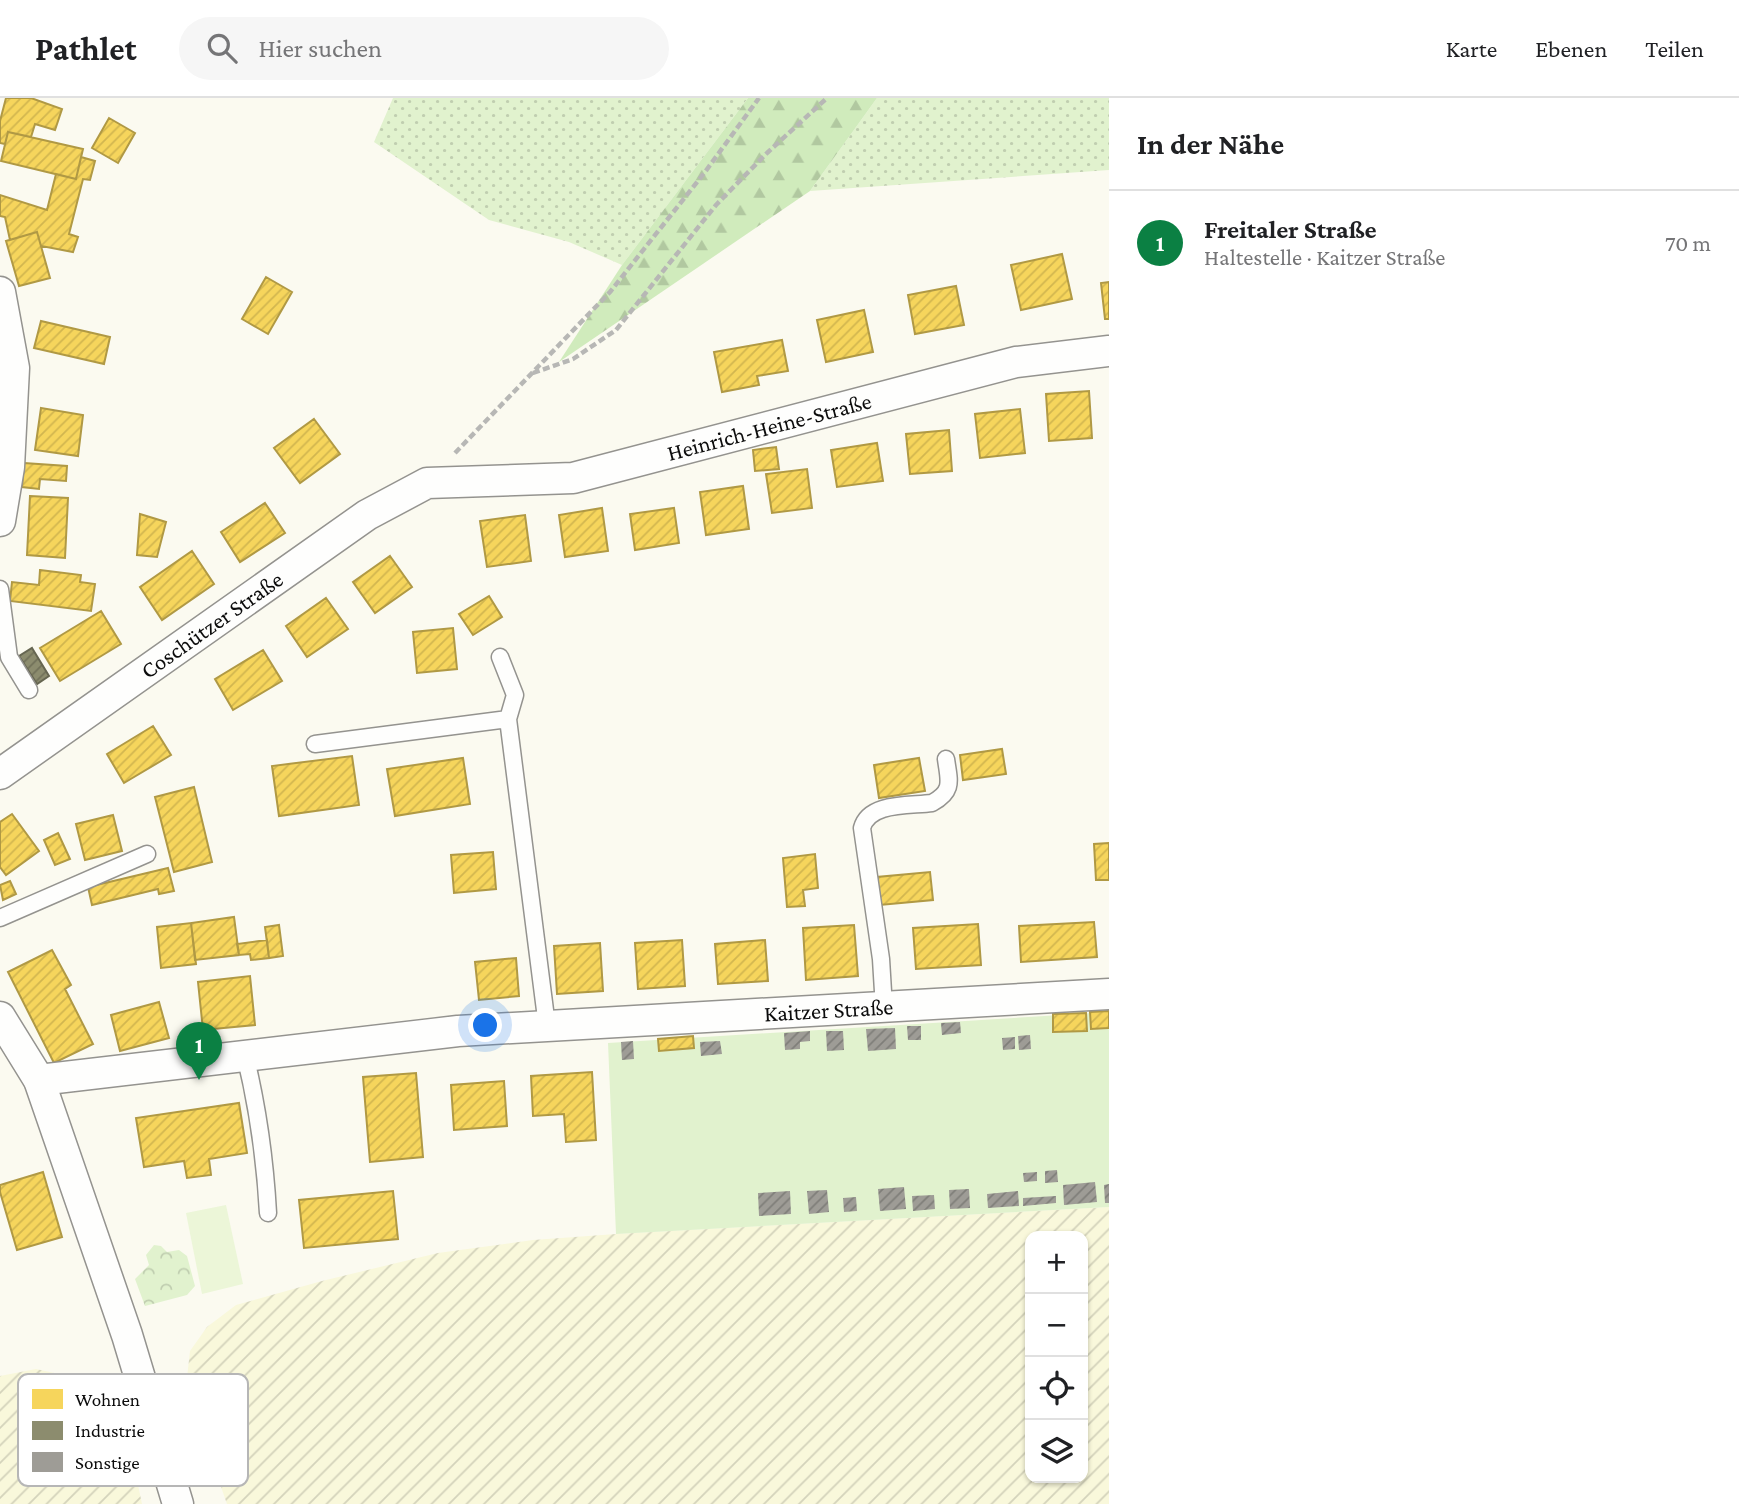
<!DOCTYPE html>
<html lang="de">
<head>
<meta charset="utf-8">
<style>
  :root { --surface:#fff; --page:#f6f6f6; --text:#202124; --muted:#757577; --line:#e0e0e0; --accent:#0b8043 }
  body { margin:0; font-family:"Crimson Pro",serif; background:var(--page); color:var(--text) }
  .controls { position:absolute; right:21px; bottom:21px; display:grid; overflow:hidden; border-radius:14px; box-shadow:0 2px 5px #0004 }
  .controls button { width:63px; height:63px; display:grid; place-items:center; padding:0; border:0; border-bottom:2px solid var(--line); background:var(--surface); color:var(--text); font:35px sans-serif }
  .you { position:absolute; left:486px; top:928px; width:24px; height:24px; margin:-18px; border:5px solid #fff; border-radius:50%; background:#1a73e8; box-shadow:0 0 0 10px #1a73e833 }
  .badge { display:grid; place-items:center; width:46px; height:46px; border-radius:50%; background:var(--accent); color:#fff; font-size:23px; font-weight:700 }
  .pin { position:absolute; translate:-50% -58px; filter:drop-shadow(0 2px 4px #0008) }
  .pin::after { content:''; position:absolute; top:37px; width:24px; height:21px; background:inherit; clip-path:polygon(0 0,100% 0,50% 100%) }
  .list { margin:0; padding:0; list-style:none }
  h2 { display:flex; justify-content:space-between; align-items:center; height:91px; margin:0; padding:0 28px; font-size:30px }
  h2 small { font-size:23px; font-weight:400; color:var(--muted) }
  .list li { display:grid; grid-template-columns:46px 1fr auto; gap:21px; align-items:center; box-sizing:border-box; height:105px; padding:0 28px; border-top:2px solid var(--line) }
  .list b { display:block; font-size:26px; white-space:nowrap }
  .list p { margin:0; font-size:23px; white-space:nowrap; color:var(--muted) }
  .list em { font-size:23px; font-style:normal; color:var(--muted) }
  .icon { flex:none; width:38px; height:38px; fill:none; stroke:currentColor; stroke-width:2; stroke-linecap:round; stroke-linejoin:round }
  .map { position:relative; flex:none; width:1109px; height:1406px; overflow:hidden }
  header { display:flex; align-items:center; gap:42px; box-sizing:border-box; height:98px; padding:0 35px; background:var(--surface); border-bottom:2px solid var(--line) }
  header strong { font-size:33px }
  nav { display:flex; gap:38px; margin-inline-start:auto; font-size:24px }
  .search { width:490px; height:63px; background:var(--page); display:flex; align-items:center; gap:18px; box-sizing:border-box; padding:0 24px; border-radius:38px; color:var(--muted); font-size:26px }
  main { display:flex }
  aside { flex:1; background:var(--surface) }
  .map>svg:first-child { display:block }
  .farmland { fill:url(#farmland-furrows); fill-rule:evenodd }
  .grass { fill:url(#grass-dots) }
  .forest { fill:url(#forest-firs) }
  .park { fill:url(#park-crowns) }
  .garden { fill:#e1f2ce }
  .pitch { fill:#ecf6d8 }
  .homes { fill:url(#homes-hatch); stroke:#b09944; stroke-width:2 }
  .industry { fill:url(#industry-hatch); stroke:#666651; stroke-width:2 }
  .building { fill:url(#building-hatch) }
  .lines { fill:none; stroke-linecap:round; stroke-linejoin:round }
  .lane-casing { stroke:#94938f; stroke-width:19 }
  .street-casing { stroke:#94938f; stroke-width:33 }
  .path { stroke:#b7b7b5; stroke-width:4.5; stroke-dasharray:7 3.5; stroke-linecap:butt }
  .lane { stroke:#fefefd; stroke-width:16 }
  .street { stroke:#fefefd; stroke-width:30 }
  .labels { text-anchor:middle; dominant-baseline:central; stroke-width:7; stroke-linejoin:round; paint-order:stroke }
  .street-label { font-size:23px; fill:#0c0c0c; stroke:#fff }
  .key { fill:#fff; stroke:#b6b6b6; stroke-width:2 }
  .key-label { font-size:19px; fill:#0c0c0c }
</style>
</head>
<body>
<header>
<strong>Pathlet</strong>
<div class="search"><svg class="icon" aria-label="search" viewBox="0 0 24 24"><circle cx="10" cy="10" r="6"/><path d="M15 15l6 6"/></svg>Hier suchen</div>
<nav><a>Karte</a><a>Ebenen</a><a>Teilen</a></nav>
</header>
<main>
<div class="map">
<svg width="1109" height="1406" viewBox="0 0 1109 1406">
  <defs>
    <pattern id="farmland-furrows" width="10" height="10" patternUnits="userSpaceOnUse" patternTransform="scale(1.75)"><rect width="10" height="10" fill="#f9f8db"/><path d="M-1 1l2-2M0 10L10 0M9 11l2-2" fill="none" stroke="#d4d3bb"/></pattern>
    <pattern id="grass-dots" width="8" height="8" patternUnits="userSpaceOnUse" patternTransform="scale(1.75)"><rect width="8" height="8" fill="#e1f2ce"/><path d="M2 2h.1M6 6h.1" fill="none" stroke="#c0ceb0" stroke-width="1.8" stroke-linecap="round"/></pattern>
    <pattern id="forest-firs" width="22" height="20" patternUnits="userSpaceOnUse" patternTransform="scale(1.75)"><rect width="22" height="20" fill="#d0ebbc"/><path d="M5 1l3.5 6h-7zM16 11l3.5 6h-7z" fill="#b1c8a0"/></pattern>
    <pattern id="park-crowns" width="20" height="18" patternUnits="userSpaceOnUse" patternTransform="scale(1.75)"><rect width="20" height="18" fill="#e1f2ce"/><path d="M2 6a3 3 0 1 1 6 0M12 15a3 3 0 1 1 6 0" fill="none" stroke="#c0ceb0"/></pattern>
    <pattern id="homes-hatch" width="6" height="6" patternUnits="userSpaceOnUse" patternTransform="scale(1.75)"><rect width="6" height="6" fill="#f6d55c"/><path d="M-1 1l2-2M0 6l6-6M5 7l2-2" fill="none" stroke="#d2b64f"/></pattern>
    <pattern id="industry-hatch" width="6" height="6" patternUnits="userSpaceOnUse" patternTransform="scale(1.75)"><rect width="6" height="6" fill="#8c8c6e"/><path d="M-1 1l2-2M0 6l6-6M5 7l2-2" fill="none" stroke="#717159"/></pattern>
    <pattern id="building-hatch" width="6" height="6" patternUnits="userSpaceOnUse" patternTransform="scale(1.75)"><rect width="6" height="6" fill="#9e9c96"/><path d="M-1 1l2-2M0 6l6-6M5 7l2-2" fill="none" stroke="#7f7e79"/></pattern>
  </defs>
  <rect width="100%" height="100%" fill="#fbfaf0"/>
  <path class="farmland" d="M 1109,1109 L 1109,1406 L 227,1406 L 186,1289 L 190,1253 L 207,1229 L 236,1207 L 322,1183 L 438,1155 L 533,1142 L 616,1136 ZM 1030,1138 L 1083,1138 L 1083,1380 L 1030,1380 Z
    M 36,1271 L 68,1278 L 100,1299 L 134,1368 L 142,1406 L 0,1406 L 0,1278 Z"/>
  <path class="grass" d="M 393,0 L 748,0 L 622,167 L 569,144 L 489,122 L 374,44 Z
    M 877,0 L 1109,0 L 1109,72 L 810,93 Z"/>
  <path class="forest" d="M 748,0 L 877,0 L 810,93 L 559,264 L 622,167 Z"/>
  <path class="park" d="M 154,1147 L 161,1148 L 167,1154 L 179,1152 L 187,1158 L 195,1188 L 187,1197 L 145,1208 L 135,1181 L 149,1167 L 146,1157 Z"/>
  <path class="garden" d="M 1109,914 L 1109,1109 L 616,1136 L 608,945 Z"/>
  <path class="pitch" d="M 226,1107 L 243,1186 L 202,1196 L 186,1115 Z"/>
  <path class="homes" d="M 6,0 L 31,0 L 62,11 L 55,32 L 35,26 L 31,39 L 8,34 L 5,46 L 0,45 L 0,23 Z
    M 109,20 L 135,35 L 118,65 L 92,50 Z
    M 8,34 L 83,51 L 76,81 L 1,63 Z
    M 81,59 L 95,63 L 90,82 L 83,81 L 69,136 L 78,139 L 73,154 L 41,148 L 37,134 L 10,142 L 5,119 L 0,118 L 0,97 L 47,112 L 56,76 L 76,81 Z
    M 37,134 L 50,180 L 19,188 L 6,143 Z
    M 1062,156 L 1072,201 L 1021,212 L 1011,167 Z
    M 266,179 L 292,194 L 268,236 L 242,221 Z
    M 1109,184 L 1109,221 L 1105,221 L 1101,185 Z
    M 956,188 L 964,227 L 915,236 L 908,197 Z
    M 864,212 L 873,254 L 826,264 L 817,222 Z
    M 41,223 L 110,239 L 104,266 L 34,250 Z
    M 782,242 L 788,273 L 757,278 L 759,287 L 722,294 L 714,254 Z
    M 1089,293 L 1092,340 L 1049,343 L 1046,296 Z
    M 41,310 L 83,317 L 78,358 L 35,352 Z
    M 1020,311 L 1025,355 L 980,360 L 975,316 Z
    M 314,321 L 340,356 L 300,385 L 274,350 Z
    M 949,332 L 952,373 L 910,376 L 906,336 Z
    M 877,345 L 883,383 L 837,389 L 831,352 Z
    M 776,349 L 779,371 L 755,373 L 753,352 Z
    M 24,365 L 67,368 L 66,383 L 40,381 L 39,391 L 22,389 Z
    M 807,371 L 812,410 L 772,415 L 766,376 Z
    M 743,388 L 749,431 L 706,437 L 700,394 Z
    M 30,398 L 68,400 L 65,460 L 27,457 Z
    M 265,405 L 285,435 L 240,464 L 221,434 Z
    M 602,410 L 608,453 L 565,459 L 559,417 Z
    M 674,410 L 679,445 L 635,452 L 630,416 Z
    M 140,416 L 166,424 L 157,459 L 137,457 Z
    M 525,417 L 531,463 L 487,469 L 480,423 Z
    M 192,453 L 214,486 L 162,522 L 140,489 Z
    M 390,458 L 412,489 L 375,515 L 353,484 Z
    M 40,472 L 81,477 L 80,484 L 95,486 L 91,513 L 10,503 L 12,484 L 39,487 Z
    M 489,498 L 502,519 L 473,537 L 459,516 Z
    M 326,500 L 348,531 L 307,559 L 286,528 Z
    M 101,513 L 121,546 L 60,583 L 40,550 Z
    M 453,530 L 457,571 L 417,575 L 413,534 Z
    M 263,552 L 282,583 L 233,612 L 215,581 Z
    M 153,628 L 171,657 L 124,685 L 107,656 Z
    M 1002,651 L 1006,676 L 963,682 L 960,657 Z
    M 352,658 L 359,707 L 279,718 L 272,668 Z
    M 463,660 L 470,706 L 395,718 L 387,671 Z
    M 919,660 L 925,693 L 879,700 L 874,667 Z
    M 194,689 L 212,764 L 174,774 L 155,699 Z
    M 12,716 L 39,753 L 6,777 L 0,769 L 0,724 Z
    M 113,717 L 122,753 L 85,762 L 76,726 Z
    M 58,735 L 70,761 L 55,767 L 44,742 Z
    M 1109,745 L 1109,782 L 1096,782 L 1094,746 Z
    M 493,754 L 496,791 L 454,795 L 451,757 Z
    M 815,756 L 818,790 L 803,792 L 805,808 L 787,809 L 783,760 Z
    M 168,770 L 174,793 L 159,796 L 158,791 L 92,807 L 88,789 Z
    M 930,774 L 933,802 L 880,807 L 877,779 Z
    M 10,783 L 16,796 L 3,802 L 0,787 Z
    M 234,819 L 239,857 L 195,862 L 191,825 Z
    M 1094,824 L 1097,859 L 1021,864 L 1019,828 Z
    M 191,825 L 196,866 L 161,870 L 157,829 Z
    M 978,826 L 981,867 L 916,871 L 913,830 Z
    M 279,827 L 283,858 L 269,860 L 265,829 Z
    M 854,827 L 858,878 L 806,882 L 803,830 Z
    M 267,842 L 269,860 L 251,862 L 250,856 L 239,857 L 237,846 Z
    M 682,842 L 685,888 L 638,891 L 635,845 Z
    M 765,842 L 768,883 L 718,886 L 715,846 Z
    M 600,845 L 603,893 L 557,896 L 554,848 Z
    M 52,852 L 71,887 L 65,891 L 93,946 L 54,965 L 8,874 Z
    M 516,860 L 519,898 L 479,902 L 475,864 Z
    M 250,878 L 255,927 L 203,932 L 198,884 Z
    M 159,904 L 169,940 L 120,953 L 111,917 Z
    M 1109,913 L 1109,930 L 1091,931 L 1090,914 Z
    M 1086,915 L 1087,933 L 1053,934 L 1053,916 Z
    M 693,938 L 694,950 L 659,953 L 658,941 Z
    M 592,974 L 596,1042 L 566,1044 L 564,1016 L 533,1018 L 531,978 Z
    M 416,975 L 423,1059 L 370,1064 L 363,979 Z
    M 504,983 L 507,1028 L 454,1032 L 451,987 Z
    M 239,1005 L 247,1055 L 209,1061 L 211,1077 L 187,1080 L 184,1063 L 144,1069 L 136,1020 Z
    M 43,1074 L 62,1139 L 17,1152 L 0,1094 L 0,1087 Z
    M 393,1093 L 398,1141 L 304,1150 L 299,1102 Z"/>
  <path class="industry" d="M 32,550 L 49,578 L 37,586 L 19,558 Z"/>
  <path class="building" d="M 960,924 L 961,935 L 942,937 L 941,925 Z
    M 907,928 L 921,928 L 921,942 L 908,942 Z
    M 895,930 L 896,951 L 868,953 L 866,931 Z
    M 810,933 L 810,943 L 800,944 L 800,951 L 785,952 L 784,935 Z
    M 826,933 L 843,933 L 844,952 L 827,953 Z
    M 1030,937 L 1031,951 L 1019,952 L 1018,938 Z
    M 1015,939 L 1015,951 L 1003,952 L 1002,940 Z
    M 633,943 L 634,961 L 622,962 L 621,944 Z
    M 720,943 L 722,956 L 701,958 L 700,944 Z
    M 1057,1072 L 1058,1084 L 1045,1085 L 1045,1073 Z
    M 1037,1074 L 1037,1083 L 1024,1084 L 1023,1075 Z
    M 1095,1084 L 1097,1104 L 1064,1107 L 1063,1087 Z
    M 1109,1086 L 1109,1105 L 1105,1105 L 1104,1087 Z
    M 904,1089 L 906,1111 L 880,1113 L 878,1091 Z
    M 969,1091 L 970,1110 L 950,1111 L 949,1092 Z
    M 827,1092 L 829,1114 L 809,1116 L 807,1093 Z
    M 790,1093 L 791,1116 L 759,1118 L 758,1095 Z
    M 1018,1093 L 1019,1108 L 988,1110 L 987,1096 Z
    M 934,1097 L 935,1111 L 913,1113 L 912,1098 Z
    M 1056,1098 L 1056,1105 L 1023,1108 L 1023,1100 Z
    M 856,1099 L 857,1113 L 844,1114 L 843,1100 Z"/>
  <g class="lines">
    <defs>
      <path id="lane" d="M 0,491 L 9,559 L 29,592
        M 500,559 L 515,597 L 508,621 L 547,928
        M 315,646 L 508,621
        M 0,820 L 147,756
        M 884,910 L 881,861 L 862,730 C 869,704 909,708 932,705 C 954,693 949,683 946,661
        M 245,957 C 258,1010 265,1061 268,1115"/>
      <g id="street">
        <path d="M 0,194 L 14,270 L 9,369 L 0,423"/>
        <path id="s1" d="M 0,676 L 367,417 L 427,385 L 573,380 L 1016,264 L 1109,253"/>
        <path d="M 0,919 L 39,982 L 127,1237 L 178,1406"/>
        <path id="s2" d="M 39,982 L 458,933 L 1109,896"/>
      </g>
    </defs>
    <use href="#lane" class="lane-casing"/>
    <use href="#street" class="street-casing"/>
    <path class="path" d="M 533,275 L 573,261 L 616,232 L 716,107 L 767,55 L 827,0
      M 455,355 L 610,194 L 705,74 L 759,0"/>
    <use href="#lane" class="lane"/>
    <use href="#street" class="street"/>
  </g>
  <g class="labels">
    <g class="street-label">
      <text stroke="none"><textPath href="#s1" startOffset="866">Heinrich-Heine-Straße</textPath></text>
      <text stroke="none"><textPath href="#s1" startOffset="259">Coschützer Straße</textPath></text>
      <text stroke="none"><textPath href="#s2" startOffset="793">Kaitzer Straße</textPath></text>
    </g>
  </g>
  <rect x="18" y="1276" width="230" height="112" rx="10" class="key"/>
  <rect x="32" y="1291" width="31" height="20" fill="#f6d55c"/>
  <rect x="32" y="1323" width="31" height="19" fill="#8c8c6e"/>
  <rect x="32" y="1354" width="31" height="20" fill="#9e9c96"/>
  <g class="key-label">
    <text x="75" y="1308">Wohnen</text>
    <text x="75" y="1339">Industrie</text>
    <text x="75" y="1371">Sonstige</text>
  </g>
</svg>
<div class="controls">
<button>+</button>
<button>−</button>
<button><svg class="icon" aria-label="locate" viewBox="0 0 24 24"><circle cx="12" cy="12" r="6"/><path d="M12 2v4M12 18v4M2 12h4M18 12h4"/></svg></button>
<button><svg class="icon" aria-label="layers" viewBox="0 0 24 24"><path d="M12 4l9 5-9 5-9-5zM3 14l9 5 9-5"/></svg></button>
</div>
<div class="you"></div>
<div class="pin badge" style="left:199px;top:982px">1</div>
</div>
<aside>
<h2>In der Nähe<small></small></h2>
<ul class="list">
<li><span class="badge">1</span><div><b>Freitaler Straße</b><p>Haltestelle · Kaitzer Straße</p></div><em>70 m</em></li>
</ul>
</aside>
</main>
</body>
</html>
